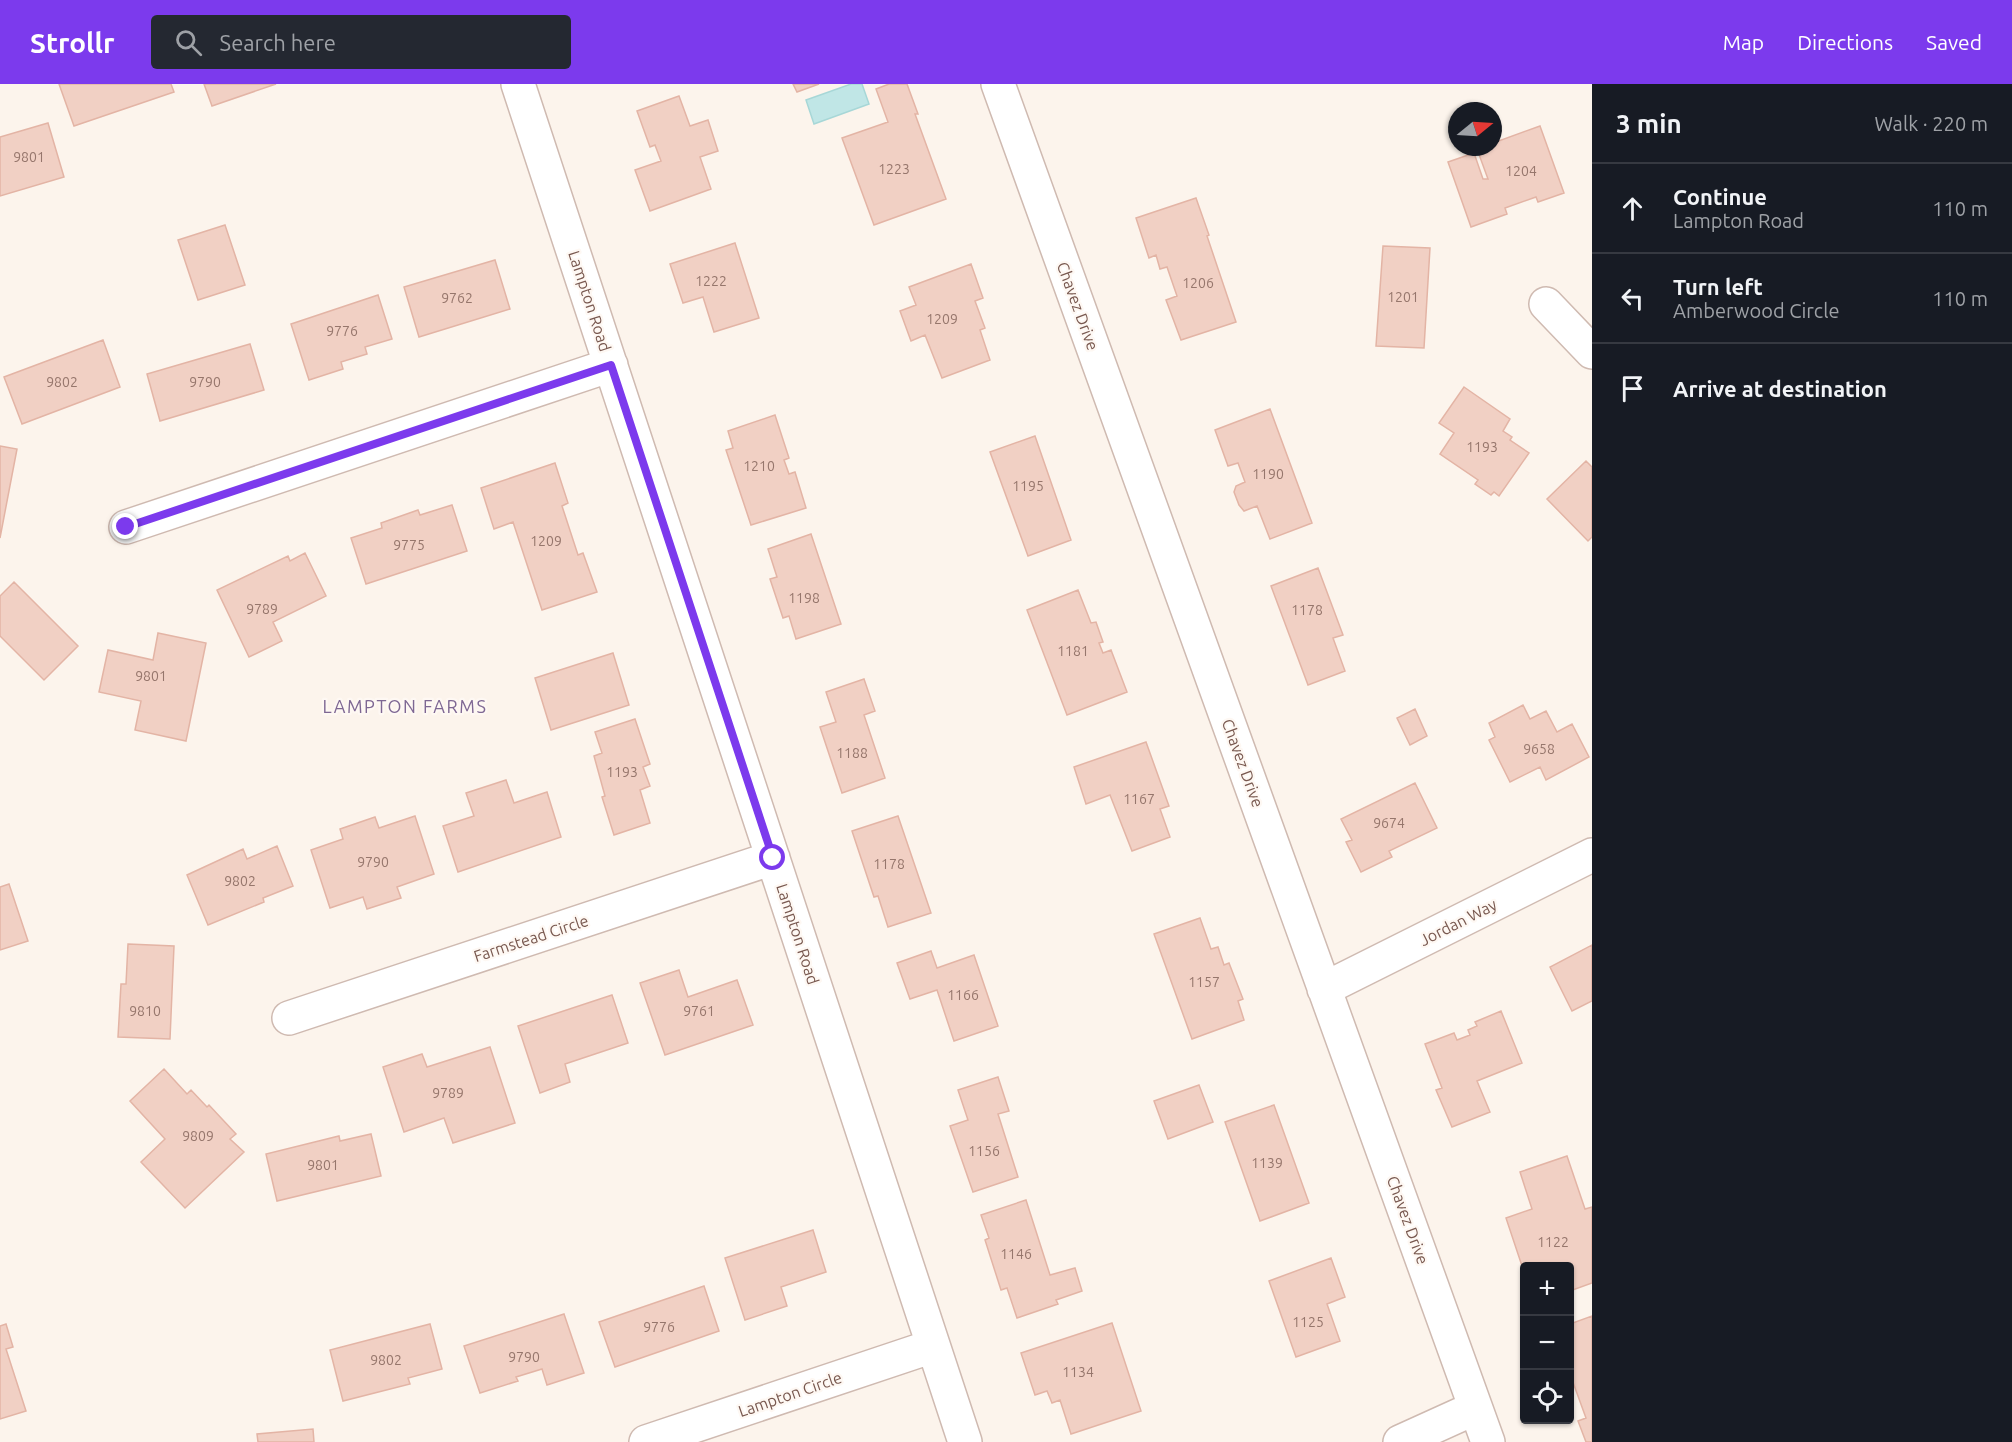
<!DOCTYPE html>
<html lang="en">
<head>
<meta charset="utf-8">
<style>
  :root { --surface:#171b24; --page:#242831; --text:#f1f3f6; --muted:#9ea1a6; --line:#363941; --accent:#7c3aed }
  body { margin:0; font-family:Ubuntu,sans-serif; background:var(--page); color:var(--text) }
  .controls { position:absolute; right:18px; bottom:18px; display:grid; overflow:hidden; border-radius:6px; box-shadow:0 2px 4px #0004 }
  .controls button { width:54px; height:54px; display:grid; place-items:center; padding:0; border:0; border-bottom:2px solid var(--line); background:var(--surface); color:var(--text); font:30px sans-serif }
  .compass { position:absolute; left:1448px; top:18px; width:54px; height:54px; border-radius:50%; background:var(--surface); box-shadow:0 2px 4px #0004; rotate:72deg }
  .stop { position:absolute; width:18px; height:18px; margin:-14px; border:4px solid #7c3aed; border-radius:50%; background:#fff }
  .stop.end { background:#7c3aed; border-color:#fff; box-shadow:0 2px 6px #0008 }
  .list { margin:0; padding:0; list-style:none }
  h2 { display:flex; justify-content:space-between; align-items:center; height:78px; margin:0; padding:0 24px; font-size:26px }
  h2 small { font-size:20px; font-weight:400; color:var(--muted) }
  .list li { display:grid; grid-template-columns:39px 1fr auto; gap:18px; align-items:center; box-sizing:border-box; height:90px; padding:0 24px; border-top:2px solid var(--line) }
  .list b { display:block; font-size:22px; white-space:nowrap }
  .list p { margin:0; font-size:20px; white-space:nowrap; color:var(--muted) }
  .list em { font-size:20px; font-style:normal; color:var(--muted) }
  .icon { flex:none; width:33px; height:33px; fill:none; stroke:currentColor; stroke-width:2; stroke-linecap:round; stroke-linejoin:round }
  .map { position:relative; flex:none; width:1592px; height:1358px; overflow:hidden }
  header { display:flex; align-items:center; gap:36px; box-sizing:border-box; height:84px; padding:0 30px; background:var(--accent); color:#fff }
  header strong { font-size:28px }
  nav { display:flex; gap:33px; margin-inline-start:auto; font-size:21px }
  .search { width:420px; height:54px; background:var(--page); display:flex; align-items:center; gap:15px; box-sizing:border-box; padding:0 21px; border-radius:6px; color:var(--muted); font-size:22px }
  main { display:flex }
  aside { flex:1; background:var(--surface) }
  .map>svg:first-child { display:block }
  .water { fill:#c0e6e6; stroke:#a7d7d7; stroke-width:1.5 }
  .building { fill:#f1d0c4; stroke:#e3b4a5; stroke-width:1.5 }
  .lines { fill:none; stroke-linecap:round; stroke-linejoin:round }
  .minor-casing { stroke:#cfbab1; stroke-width:36 }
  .minor { stroke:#fff; stroke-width:33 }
  .route { stroke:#7c3aed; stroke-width:8 }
  .labels { text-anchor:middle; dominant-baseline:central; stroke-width:4.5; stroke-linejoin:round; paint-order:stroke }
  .number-label { font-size:14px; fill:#96766c }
  .street-label { font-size:16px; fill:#78584f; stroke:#fef8f3 }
  .neighbourhood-label { font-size:18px; letter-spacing:1.5px; fill:#7e6793; stroke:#fef8f3 }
</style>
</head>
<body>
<header>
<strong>Strollr</strong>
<div class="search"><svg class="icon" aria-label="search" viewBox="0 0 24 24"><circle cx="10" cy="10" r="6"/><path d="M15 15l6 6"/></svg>Search here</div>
<nav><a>Map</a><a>Directions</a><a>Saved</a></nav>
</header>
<main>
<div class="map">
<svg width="1592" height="1358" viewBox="0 0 1592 1358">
  <rect width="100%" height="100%" fill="#fcf4ec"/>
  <path class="water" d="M 851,0 L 862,0 L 869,20 L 814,40 L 806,16 Z"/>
  <path class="building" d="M 59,0 L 171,0 L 174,8 L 74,42 Z
    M 204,0 L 276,0 L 212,22 Z
    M 793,0 L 819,0 L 797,8 Z
    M 889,0 L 907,0 L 918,30 L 915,30 L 946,115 L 874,141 L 842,54 L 888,38 L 876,5 Z
    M 679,12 L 690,42 L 708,36 L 718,67 L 700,73 L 711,105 L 650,127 L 635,86 L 661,77 L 655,61 L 650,63 L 637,27 Z
    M 48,39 L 64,93 L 0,112 L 0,53 Z
    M 1540,42 L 1564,109 L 1538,118 L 1536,113 L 1505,124 L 1507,130 L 1471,143 L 1448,78 L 1474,69 L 1483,95 L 1488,95 L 1477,65 L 1493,63 L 1493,59 Z
    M 1196,114 L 1209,151 L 1207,152 L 1236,238 L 1181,256 L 1166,216 L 1177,212 L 1167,183 L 1160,185 L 1156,171 L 1149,174 L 1136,134 Z
    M 225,141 L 245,201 L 198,216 L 178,156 Z
    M 735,159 L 759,234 L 714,248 L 703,213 L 683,219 L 670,180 Z
    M 1383,162 L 1430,164 L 1424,264 L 1376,262 Z
    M 495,176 L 510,225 L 419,253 L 404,203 Z
    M 971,180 L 983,214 L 975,217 L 985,244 L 980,246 L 990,276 L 942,294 L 925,251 L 911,257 L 900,227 L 916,221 L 909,203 Z
    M 378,211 L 392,255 L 365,263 L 367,270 L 341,278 L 343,285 L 309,296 L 291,240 Z
    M 103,256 L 120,303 L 22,340 L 4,293 Z
    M 250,260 L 264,306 L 160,337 L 147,290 Z
    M 1464,303 L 1510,335 L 1503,347 L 1512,353 L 1510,356 L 1529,369 L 1499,412 L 1494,408 L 1491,411 L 1475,400 L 1478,396 L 1440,370 L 1454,349 L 1439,339 Z
    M 1270,325 L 1312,439 L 1270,455 L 1257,422 L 1244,427 L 1239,421 L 1234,408 L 1236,402 L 1245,398 L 1238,379 L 1228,382 L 1215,346 Z
    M 775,331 L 789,374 L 784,376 L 789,390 L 795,388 L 806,424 L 751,441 L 726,366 L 733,364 L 728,347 Z
    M 1035,352 L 1071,456 L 1028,472 L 990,368 Z
    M 0,362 L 17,365 L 0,454 Z
    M 1586,377 L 1592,383 L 1592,453 L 1588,457 L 1547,415 Z
    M 555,379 L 568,419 L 562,422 L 578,471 L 583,469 L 597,508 L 542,526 L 513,438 L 494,445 L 481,404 Z
    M 452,421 L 467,467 L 366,500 L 351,454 L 382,444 L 381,439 L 418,426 L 420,431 Z
    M 811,450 L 841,540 L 796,555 L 789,532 L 783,534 L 770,495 L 777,493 L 768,465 Z
    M 305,469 L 326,512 L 273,538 L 282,557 L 249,573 L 217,506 L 288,472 L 290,477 Z
    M 1318,484 L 1343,551 L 1333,554 L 1345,587 L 1308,601 L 1271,502 Z
    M 14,498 L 78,562 L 44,596 L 0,552 L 0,512 Z
    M 1078,506 L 1091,539 L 1096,538 L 1103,558 L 1099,559 L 1103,569 L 1111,566 L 1127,608 L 1067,631 L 1027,526 Z
    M 158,549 L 206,559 L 186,657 L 135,646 L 141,617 L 99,608 L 108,566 L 153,576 Z
    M 613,569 L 629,621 L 551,646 L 535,594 Z
    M 864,595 L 875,627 L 864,631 L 885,694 L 842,709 L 820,643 L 836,638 L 826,608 Z
    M 1523,621 L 1530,635 L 1546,627 L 1557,648 L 1572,640 L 1589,673 L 1546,696 L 1540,683 L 1510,698 L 1489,656 L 1495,653 L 1489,639 Z
    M 1415,625 L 1427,652 L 1410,661 L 1397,634 Z
    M 635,635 L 650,680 L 643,683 L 650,702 L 640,706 L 650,739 L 614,751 L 602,713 L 605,712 L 594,672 L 602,669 L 595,648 Z
    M 1146,658 L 1169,722 L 1160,725 L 1170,753 L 1132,767 L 1110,711 L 1086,720 L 1074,683 Z
    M 506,696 L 514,719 L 547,708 L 561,753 L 458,788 L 443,742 L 474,732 L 466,709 Z
    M 1415,699 L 1437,744 L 1389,767 L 1392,773 L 1361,788 L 1346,758 L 1352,756 L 1341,735 Z
    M 415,732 L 434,790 L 397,803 L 401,814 L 367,825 L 363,813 L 330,824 L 311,766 L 343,755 L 340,745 L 375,733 L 379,744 Z
    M 898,732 L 931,829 L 888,843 L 878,812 L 874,813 L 852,747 Z
    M 277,762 L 293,802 L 263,814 L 264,818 L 208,841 L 187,791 L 243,765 L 247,775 Z
    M 9,800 L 28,857 L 0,866 L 0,803 Z
    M 1200,834 L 1211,865 L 1218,863 L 1224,881 L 1229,879 L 1243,915 L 1238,917 L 1244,936 L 1192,955 L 1154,850 Z
    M 128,860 L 174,862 L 170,955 L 118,953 L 121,900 L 126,900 Z
    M 1592,861 L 1592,917 L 1572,927 L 1550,883 Z
    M 931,867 L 937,884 L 974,871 L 998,942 L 954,957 L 937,906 L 910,915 L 897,879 Z
    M 679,886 L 688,913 L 737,896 L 753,941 L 665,971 L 640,899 Z
    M 612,911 L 628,959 L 565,980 L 570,998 L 540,1009 L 518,942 Z
    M 1501,927 L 1522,979 L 1477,997 L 1490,1028 L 1452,1043 L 1436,1006 L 1442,1004 L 1425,960 L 1454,949 L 1457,956 L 1470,951 L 1468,946 L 1477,942 L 1475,938 Z
    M 490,963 L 515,1039 L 453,1059 L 444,1034 L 404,1048 L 383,983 L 422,970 L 427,983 Z
    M 164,985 L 187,1010 L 191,1006 L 207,1023 L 209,1021 L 236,1050 L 230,1055 L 244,1068 L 185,1124 L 141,1078 L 165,1055 L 130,1017 Z
    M 998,993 L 1009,1027 L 998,1030 L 1018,1093 L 973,1108 L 950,1042 L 968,1036 L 958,1006 Z
    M 1199,1001 L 1213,1038 L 1168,1055 L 1154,1017 Z
    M 1274,1021 L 1309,1119 L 1260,1137 L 1225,1038 Z
    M 371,1050 L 381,1092 L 277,1117 L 266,1070 L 339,1052 L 340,1057 Z
    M 1567,1072 L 1585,1125 L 1592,1123 L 1592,1199 L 1570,1207 L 1570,1182 L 1524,1182 L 1524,1188 L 1506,1134 L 1532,1125 L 1520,1088 Z
    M 1026,1116 L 1050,1191 L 1075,1184 L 1082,1207 L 1056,1216 L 1058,1220 L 1017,1234 L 1007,1204 L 1001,1206 L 985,1156 L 989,1154 L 981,1131 Z
    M 813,1146 L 826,1188 L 781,1203 L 787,1222 L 745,1236 L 725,1174 Z
    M 1331,1174 L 1345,1213 L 1327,1220 L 1340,1257 L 1296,1273 L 1269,1197 Z
    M 704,1202 L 719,1247 L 615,1283 L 599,1238 Z
    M 564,1230 L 584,1289 L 547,1301 L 542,1285 L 516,1293 L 518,1297 L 480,1309 L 464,1262 Z
    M 1592,1232 L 1592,1358 L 1586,1358 L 1578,1337 L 1586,1334 L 1570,1290 L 1570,1240 Z
    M 1112,1239 L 1141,1327 L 1071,1350 L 1060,1316 L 1052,1319 L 1047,1307 L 1035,1311 L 1021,1269 Z
    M 6,1240 L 13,1263 L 6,1265 L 26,1327 L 0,1335 L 0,1242 Z
    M 430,1240 L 442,1285 L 408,1294 L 410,1300 L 343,1317 L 330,1266 Z
    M 313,1345 L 314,1358 L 258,1358 L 257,1350 Z"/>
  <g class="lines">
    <defs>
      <path id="minor" d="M 518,0 L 965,1358
        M 998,0 L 1488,1358
        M 1546,220 L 1592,268
        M 126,443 L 611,281
        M 1324,905 L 1592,771
        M 289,934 L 773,774
        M 646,1358 L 933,1262
        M 1400,1358 L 1475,1324"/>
    </defs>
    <use href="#minor" class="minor-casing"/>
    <use href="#minor" class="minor"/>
  </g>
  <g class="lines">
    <path class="route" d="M 126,443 L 611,281 L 773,774"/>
  </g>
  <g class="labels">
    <g class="number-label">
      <text x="29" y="73">9801</text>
      <text x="894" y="85">1223</text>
      <text x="1521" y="87">1204</text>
      <text x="711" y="197">1222</text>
      <text x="1198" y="199">1206</text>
      <text x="1403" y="213">1201</text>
      <text x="457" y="214">9762</text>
      <text x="942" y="235">1209</text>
      <text x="342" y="247">9776</text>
      <text x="62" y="298">9802</text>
      <text x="205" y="298">9790</text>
      <text x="1482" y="363">1193</text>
      <text x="759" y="382">1210</text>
      <text x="1268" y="390">1190</text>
      <text x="1028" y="402">1195</text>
      <text x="546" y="457">1209</text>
      <text x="409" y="461">9775</text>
      <text x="804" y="514">1198</text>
      <text x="262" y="525">9789</text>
      <text x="1307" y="526">1178</text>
      <text x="1073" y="567">1181</text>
      <text x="151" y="592">9801</text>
      <text x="1539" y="665">9658</text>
      <text x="852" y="669">1188</text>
      <text x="622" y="688">1193</text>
      <text x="1139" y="715">1167</text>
      <text x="1389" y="739">9674</text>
      <text x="373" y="778">9790</text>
      <text x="889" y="780">1178</text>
      <text x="240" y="797">9802</text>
      <text x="1204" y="898">1157</text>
      <text x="963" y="911">1166</text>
      <text x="145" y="927">9810</text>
      <text x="699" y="927">9761</text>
      <text x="448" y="1009">9789</text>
      <text x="198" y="1052">9809</text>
      <text x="984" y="1067">1156</text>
      <text x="1267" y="1079">1139</text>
      <text x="323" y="1081">9801</text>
      <text x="1553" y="1158">1122</text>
      <text x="1016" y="1170">1146</text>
      <text x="1308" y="1238">1125</text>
      <text x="659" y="1243">9776</text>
      <text x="524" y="1273">9790</text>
      <text x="386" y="1276">9802</text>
      <text x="1078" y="1288">1134</text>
    </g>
    <g class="street-label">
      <text transform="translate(590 217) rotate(72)">Lampton Road</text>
      <text transform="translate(1078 222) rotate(70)">Chavez Drive</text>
      <text transform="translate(1243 679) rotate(70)">Chavez Drive</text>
      <text transform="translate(1458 838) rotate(-27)">Jordan Way</text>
      <text transform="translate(798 850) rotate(72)">Lampton Road</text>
      <text transform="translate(531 854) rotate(-18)">Farmstead Circle</text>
      <text transform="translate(1408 1136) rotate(70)">Chavez Drive</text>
      <text transform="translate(790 1310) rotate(-19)">Lampton Circle</text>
    </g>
    <g class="neighbourhood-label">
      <text x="405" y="622">LAMPTON FARMS</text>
    </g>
  </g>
</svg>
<div class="controls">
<button>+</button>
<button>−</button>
<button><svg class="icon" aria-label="locate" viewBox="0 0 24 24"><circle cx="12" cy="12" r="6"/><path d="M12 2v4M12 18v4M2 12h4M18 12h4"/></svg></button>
</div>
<svg class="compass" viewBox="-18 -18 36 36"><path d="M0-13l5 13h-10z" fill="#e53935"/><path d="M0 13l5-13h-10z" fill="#9ea1a6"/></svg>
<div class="stop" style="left:773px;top:774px"></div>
<div class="stop end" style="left:126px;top:443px"></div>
</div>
<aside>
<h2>3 min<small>Walk · 220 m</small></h2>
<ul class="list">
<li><svg class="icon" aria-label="ahead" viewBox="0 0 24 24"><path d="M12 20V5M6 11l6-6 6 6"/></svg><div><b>Continue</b><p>Lampton Road</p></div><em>110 m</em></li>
<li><svg class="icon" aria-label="left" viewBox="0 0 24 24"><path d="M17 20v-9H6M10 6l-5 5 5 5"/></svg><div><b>Turn left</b><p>Amberwood Circle</p></div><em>110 m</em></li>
<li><svg class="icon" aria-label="arrive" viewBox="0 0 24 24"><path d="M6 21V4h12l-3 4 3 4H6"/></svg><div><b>Arrive at destination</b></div></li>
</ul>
</aside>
</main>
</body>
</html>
